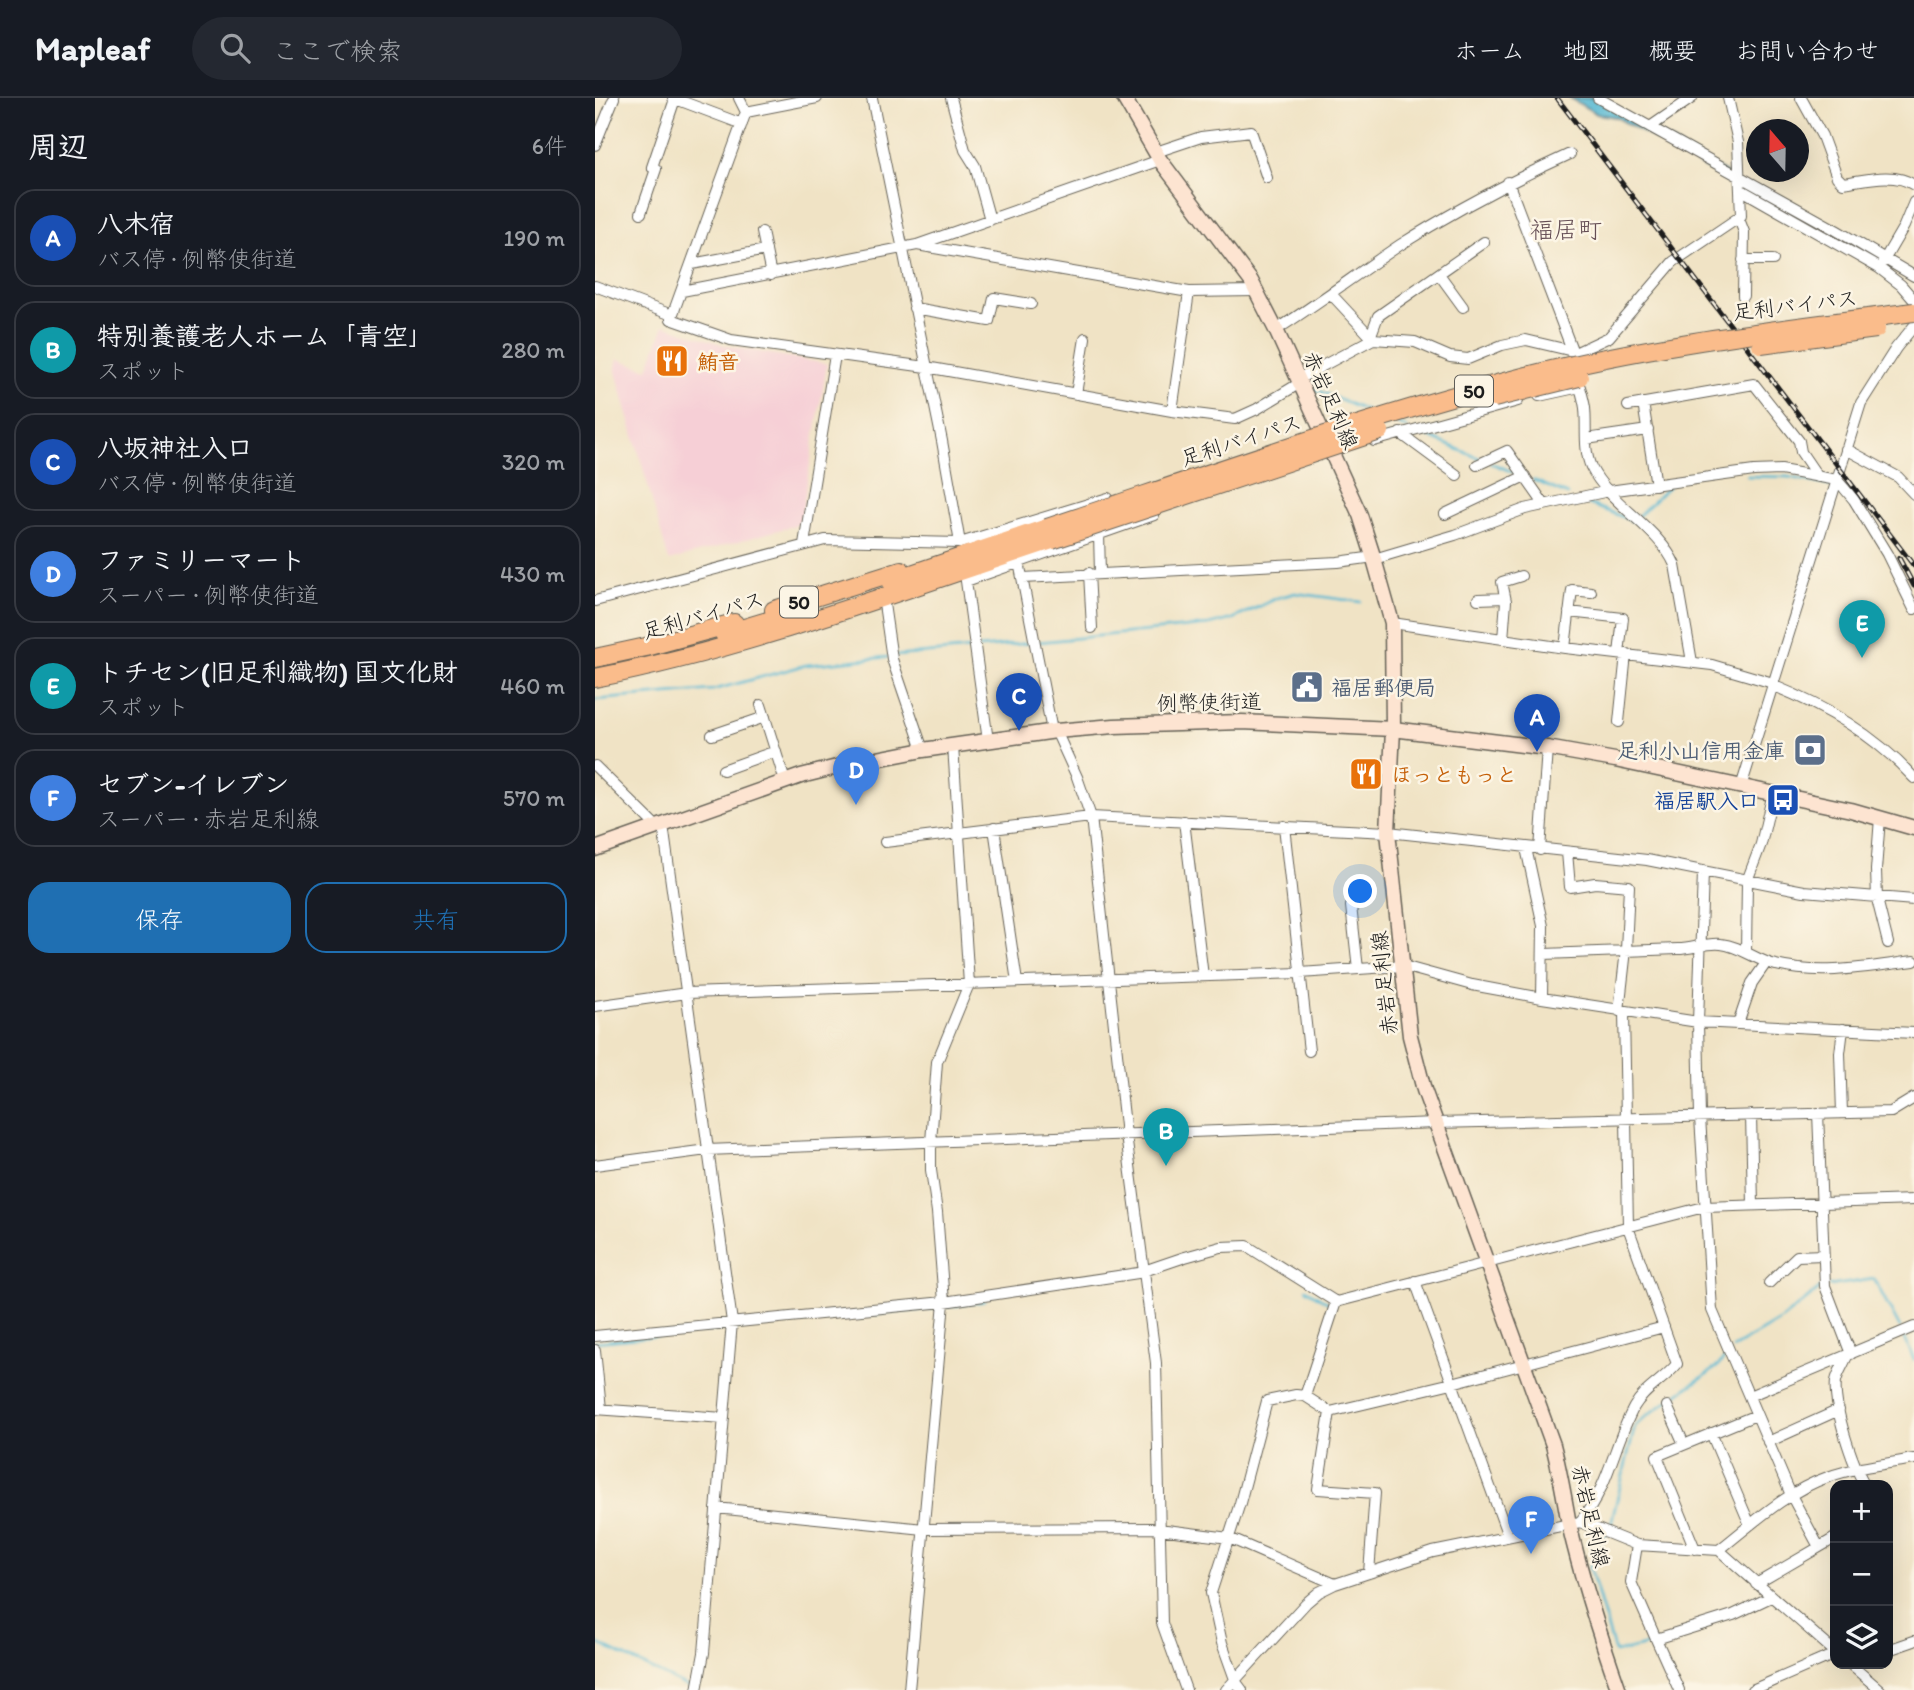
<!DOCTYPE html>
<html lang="ja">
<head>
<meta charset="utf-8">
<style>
  :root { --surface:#171b24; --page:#242831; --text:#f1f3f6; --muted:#9ea1a6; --line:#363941; --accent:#1f6fb2 }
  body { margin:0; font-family:Itim,"Klee One",sans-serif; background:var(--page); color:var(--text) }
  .controls { position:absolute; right:21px; bottom:21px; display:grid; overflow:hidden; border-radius:14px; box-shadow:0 7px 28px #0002 }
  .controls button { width:63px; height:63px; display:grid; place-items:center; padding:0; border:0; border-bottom:2px solid var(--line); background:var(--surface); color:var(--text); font:35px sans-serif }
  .compass { position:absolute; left:1151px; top:21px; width:63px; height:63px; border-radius:50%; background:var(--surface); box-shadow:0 7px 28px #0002; rotate:340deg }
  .you { position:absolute; left:766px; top:794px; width:24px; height:24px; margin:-18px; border:5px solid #fff; border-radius:50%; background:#1a73e8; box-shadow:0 0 0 10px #1a73e833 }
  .badge { display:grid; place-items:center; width:46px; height:46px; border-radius:50%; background:var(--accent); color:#fff; font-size:23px; font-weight:700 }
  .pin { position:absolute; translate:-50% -58px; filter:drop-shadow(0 2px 4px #0008) }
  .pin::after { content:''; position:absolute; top:37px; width:24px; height:21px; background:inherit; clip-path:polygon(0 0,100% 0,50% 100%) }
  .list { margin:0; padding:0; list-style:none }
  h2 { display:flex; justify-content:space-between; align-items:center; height:91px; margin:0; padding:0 28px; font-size:30px }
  h2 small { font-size:23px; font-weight:400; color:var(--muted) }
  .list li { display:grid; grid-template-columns:46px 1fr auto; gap:21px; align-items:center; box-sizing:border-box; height:98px; margin:0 14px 14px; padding:0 14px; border:2px solid var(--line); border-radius:21px }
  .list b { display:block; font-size:26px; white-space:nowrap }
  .list p { margin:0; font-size:23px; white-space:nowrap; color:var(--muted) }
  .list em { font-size:23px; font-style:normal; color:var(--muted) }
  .actions { display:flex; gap:14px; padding:21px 28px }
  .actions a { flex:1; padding:16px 0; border:2px solid var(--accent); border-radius:21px; text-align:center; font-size:24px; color:var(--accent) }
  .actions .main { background:var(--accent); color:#fff }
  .icon { flex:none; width:38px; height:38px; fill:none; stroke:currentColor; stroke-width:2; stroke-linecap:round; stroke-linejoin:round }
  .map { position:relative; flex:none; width:1319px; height:1592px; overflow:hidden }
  header { display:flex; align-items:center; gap:42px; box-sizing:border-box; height:98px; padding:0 35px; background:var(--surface); border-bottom:2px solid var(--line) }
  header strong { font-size:33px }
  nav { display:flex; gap:38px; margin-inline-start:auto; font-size:24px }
  .search { width:490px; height:63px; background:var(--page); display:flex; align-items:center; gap:18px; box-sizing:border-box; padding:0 24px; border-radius:38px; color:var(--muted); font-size:26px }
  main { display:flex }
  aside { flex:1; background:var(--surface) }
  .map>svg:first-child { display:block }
  .built { fill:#f6cfd6 }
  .water { fill:#55b8d3; stroke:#386a78; stroke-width:2 }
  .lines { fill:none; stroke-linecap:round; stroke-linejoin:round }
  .stream { stroke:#55b8d3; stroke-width:2.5 }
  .street-casing { stroke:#666257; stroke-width:12 }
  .secondary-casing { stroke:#666257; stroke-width:17 }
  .highway-casing { stroke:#666257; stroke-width:20 }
  .street { stroke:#fff; stroke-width:10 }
  .secondary { stroke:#fde4d1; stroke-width:14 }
  .highway { stroke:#fabc8b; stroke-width:18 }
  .rail-casing { stroke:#1c1c1c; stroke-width:5 }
  .rail { stroke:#fcf5e5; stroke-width:2.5; stroke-dasharray:8; stroke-linecap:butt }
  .highway-bridge-casing { stroke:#666257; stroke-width:20; stroke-linecap:butt }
  .highway-bridge { stroke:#fabc8b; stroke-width:18 }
  .labels { text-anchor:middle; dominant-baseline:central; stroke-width:5; stroke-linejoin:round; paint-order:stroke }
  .shield { fill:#fcf5e5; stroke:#5f5d58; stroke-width:2 }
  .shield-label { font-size:19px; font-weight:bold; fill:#1c1c1c }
  .street-label { font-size:21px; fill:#1c1c1c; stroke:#fcf5e5 }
  .food-label { font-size:21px; font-weight:bold; fill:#c56008; stroke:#fcf5e5; text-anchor:start }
  .service-label { font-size:21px; font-weight:bold; fill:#4e5e75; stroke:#fcf5e5; text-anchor:start }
  .transit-label { font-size:21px; font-weight:bold; fill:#164399; stroke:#fcf5e5; text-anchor:end }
  .quarter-label { font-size:24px; fill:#654e55; stroke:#fcf5e5 }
</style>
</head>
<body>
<header>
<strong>Mapleaf</strong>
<div class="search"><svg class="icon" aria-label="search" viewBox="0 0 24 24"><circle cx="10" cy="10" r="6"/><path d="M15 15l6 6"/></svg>ここで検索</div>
<nav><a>ホーム</a><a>地図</a><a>概要</a><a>お問い合わせ</a></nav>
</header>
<main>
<aside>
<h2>周辺<small>6件</small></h2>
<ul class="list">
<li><span class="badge" style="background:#1a4fb4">A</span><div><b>八木宿</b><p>バス停 · 例幣使街道</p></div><em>190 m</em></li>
<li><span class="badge" style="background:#0f9aa8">B</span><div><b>特別養護老人ホーム「青空」</b><p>スポット</p></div><em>280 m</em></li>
<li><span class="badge" style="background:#1a4fb4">C</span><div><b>八坂神社入口</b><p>バス停 · 例幣使街道</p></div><em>320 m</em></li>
<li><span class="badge" style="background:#3f7fe0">D</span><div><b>ファミリーマート</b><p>スーパー · 例幣使街道</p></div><em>430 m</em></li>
<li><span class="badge" style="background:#0f9aa8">E</span><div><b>トチセン(旧足利織物) 国文化財</b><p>スポット</p></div><em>460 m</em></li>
<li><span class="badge" style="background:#3f7fe0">F</span><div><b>セブン-イレブン</b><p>スーパー · 赤岩足利線</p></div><em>570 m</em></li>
</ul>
<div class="actions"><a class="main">保存</a><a>共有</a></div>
</aside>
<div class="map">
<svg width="1319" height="1592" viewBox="0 0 1319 1592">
  <rect width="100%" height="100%" fill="#fcf5e5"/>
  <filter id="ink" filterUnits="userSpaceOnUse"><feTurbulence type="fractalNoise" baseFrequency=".0143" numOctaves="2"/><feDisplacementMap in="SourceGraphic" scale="14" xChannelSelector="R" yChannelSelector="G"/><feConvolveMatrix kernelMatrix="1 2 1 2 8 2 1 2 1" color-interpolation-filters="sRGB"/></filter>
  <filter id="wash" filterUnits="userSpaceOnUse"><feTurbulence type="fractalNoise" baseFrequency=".00686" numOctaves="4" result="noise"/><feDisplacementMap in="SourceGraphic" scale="28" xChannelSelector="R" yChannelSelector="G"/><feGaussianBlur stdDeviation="1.57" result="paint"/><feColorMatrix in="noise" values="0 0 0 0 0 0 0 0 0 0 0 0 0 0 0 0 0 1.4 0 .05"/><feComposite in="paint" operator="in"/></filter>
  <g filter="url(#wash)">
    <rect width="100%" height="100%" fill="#f0e3c5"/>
    <path class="built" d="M 69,227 L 132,248 L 232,266 L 205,426 L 74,463 L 20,270 L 23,261 L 53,271 Z"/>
    <path class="water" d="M 975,0 L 1000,0 L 1140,80 L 1139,87 L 1021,19 L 1002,16 Z"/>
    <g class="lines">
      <path class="stream" d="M 712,288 L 776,315
        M 799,324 L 812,330
        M 825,335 L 886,361
        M 896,365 L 925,377
        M 1152,378 L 1193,379 L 1236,388
        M 938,382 L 973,397
        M 1241,392 L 1249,398 L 1262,416
        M 986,403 L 1038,423
        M 1043,418 L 1073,389
        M 443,544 L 614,527 L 638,521 L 682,500 L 700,495 L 766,504
        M 384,550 L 436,545
        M 300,558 L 377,551
        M 0,602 L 118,592 L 211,567 L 293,559
        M 1234,1188 L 1279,1181 L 1305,1230
        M 711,1191 L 735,1206
        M 352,1209 L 390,1203
        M 139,1230 L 345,1210
        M 1308,1236 L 1319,1262
        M 0,1244 L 133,1231
        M 1138,1250 L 1187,1221 L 1227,1189
        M 0,1544 L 97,1591
        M 1078,1592 L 1059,1549 L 1054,1547 L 1020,1555 L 995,1469 L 1016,1426 L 1040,1328 L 1050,1319 L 1122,1269 L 1134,1255"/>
    </g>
  </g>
  <g filter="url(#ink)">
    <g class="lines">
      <defs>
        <path id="street" d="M 78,0 L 147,26
          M 144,0 L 151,14 L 76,221 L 136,242 L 331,269 L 577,313 L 640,321 L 662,311 L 705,285
          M 277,0 L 347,343 L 365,445
          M 356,0 L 370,52 L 380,68 L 395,122
          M 1003,0 L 1241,132 L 1319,178
          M 1206,0 L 1227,38 L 1242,79 L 1248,85 C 1269,82 1300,73 1319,87
          M 151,14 L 222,0
          M 1055,29 L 1097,0
          M 0,47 L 19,0
          M 561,54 L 606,39 L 656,33 L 672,80
          M 913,84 L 979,257
          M 1145,91 L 1284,170 L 1306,187 L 1319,202
          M 46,115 L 61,71 L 57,69 L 80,1
          M 1144,121 L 1149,134 L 1148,198
          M 167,134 L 176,177
          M 322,147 L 594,194 L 661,193
          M 1148,162 L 1178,162
          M 1288,164 L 1309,128 L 1319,104
          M 97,166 L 171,152
          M 844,176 L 868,209
          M 0,188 L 77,217
          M 87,193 L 322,147 L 565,62
          M 737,197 L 778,241 L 820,244 L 855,259 L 873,261 L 907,247 L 931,242 L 982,254 L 1014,239 L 1078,164 L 1146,118 L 1143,44 L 1133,0
          M 319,210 L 394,223 L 399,200 L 436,206
          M 681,232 C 724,205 763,175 805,147 C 860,112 916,83 975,56
          M 776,237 L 783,218 L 889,144
          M 703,281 L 778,241
          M 481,296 L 490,240
          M 944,298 L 985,289 C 987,296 989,303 990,310 C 992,329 988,351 996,369 C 1014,406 1064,430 1080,467 L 1097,564
          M 1048,305 L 1061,387
          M 1033,308 L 1159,286 L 1204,343 L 1206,354 L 1223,379
          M 577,313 L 594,194
          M 805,335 L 862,377
          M 991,341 L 1053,332
          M 779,343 L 923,303
          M 1251,351 L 1303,379 L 1319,396
          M 882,367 L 912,353 L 949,406
          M 850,416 L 930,378
          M 504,436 L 505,475
          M 209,446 L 240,257
          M 779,461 L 860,437 L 930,411 L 1014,393 L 1159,373 L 1186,372 L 1242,382 L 1249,390 L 1259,402 L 1292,456 L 1319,511
          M 424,464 L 457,633
          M 494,475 L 497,530
          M 428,480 L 743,464 L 779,459
          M 883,501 L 910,500
          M 0,503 L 230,442 L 365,445 L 513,400
          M 289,506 L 297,561 L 328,652
          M 974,514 L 1028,520 L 1024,556
          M 797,525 L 970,550 L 1117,567 L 1178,585
          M 908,541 L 911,503 L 907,484 L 926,478
          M 970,550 L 977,492 L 996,494
          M 1177,587 C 1231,609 1279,636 1319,680
          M 166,607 L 190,683
          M 1024,624 L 1031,556
          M 461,633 L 482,679 L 496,719 L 531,1037 L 561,1265 L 567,1525 L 591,1592
          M 117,637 L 170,619
          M 393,643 L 371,483 L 559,417
          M 0,668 L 62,729
          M 128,672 L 181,653
          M 1146,689 L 1266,305 L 1301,250 L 1319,228
          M 1285,720 L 1281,772 L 1282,801 L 1293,845
          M 589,723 L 608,878
          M 68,727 L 137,1224 L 109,1555 L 102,1592
          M 689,728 L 714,953
          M 399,730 L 422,884
          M 290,744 L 496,719 L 793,734 L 1052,762 L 1209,793 L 1319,802
          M 931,750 L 948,828 L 947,900
          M 945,752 L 952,650
          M 972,754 L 975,789 L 1000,785 L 1034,788 L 1031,852 L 1024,913
          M 1108,774 L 1103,924 L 1105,1019 L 1117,1212 L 1196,1397 L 1224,1449
          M 756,808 L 763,871
          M 1151,854 L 1152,783 L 1166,746 L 1178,695
          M 949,856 C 994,854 1038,853 1083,851 C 1097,851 1113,844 1126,846 C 1146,848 1161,863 1181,867 C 1227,878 1272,869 1319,863
          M 0,908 L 92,895 L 705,875 L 808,868 L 877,887 L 947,900 L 1103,924 L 1319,935
          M 1143,926 L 1157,885 L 1171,865
          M 1223,1015 L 1230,1188 L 1256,1256
          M 1247,1015 L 1245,955 L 1248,931
          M 1156,1017 L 1158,1107
          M 0,1067 L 112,1052 L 841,1025 L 1296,1014 L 1319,1000
          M 820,1183 L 913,1438
          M 1174,1185 L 1202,1158 L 1228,1157
          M 0,1238 L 349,1204 L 543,1175 L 590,1159 L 626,1149 L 652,1148 L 741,1204 L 1109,1109 L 1319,1102
          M 0,1252 L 6,1311
          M 1252,1258 C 1249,1266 1243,1274 1241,1283 C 1238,1308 1257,1366 1270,1387
          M 710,1298 L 735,1314 L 857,1285 L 1069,1229
          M 1154,1298 L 1319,1229
          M 1072,1308 L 1089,1346
          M 0,1311 L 129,1320
          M 735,1314 L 723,1391 L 780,1395 L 774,1475
          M 1116,1335 L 1155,1427
          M 1173,1344 L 1244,1312
          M 121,1410 L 329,1431 L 556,1430 L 634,1440 L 740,1486
          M 985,1424 C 1015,1387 1018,1348 1039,1309 C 1049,1291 1069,1282 1082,1266 L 1033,1129 L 1029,914
          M 1042,1447 L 1036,1484 L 1061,1541 L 1138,1517 L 1176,1499
          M 1100,1451 L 1062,1358 L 1161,1317
          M 1124,1452 L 1240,1554
          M 1161,1486 L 1240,1440
          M 1061,1541 L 1084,1592
          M 1293,1552 L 1319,1543
          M 1255,1566 L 1285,1592
          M 314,1592 L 349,1204 L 342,1114 L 336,1072 L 336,1044 L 342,964 L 374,886 L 358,648
          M 631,1592 L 711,1505 L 724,1494 L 740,1486 L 838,1454 L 985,1424 L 1042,1447 L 1124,1452 C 1157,1426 1192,1393 1233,1379 C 1261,1369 1290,1366 1319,1361
          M 647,1592 L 641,1584 L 627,1545 L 616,1495 L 645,1405 L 672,1303 L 701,1297 L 710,1298 L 741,1204
          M 1157,1592 L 1240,1556"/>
        <path id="secondary" d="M 529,0 L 565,62 L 656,183 L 681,232 L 765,417 L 779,461 L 797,525 L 798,631 L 793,734 L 815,938 L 829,992 L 958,1347 C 965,1373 969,1399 974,1426 C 987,1482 1005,1538 1024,1592
          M 0,751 L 206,678 L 246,668 L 328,652 L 461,633 L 519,628 L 647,624 L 798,631 L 952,650 L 1020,662 L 1256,712 L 1319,730"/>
        <path id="highway" d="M 296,483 L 452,430
          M 179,512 L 306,472
          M 129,536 L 196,516
          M 0,560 L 51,549 L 139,525
          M 0,580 C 156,549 306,492 457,442"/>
      </defs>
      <use href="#street" class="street-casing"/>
      <use href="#secondary" class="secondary-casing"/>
      <use href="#highway" class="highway-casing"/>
      <use href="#street" class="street"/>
      <use href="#secondary" class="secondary"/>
      <use href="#highway" class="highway"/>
      <defs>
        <path id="rail" d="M 962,0 L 1319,468
          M 1304,460 L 1319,488"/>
      </defs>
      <use href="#rail" class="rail-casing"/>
      <use href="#rail" class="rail"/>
      <defs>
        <path id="highway-bridge" d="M 1166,246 L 1281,231
          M 899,300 L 984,279
          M 452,430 C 611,377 770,320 932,278 C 1059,245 1189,231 1319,214
          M 457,442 L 785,333"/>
      </defs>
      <use href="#highway-bridge" class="highway-bridge-casing"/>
      <use href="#highway-bridge" class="highway-bridge"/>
    </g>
  </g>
  <defs>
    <symbol id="restaurant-square" viewBox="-11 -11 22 22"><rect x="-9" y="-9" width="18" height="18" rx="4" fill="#e8710a" stroke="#fcf5e5"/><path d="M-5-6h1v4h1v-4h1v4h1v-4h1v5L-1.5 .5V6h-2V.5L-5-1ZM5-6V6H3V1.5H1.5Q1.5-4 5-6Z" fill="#fff"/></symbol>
    <symbol id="civic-square" viewBox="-11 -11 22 22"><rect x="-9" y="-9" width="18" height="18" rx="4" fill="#5c6f8a" stroke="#fcf5e5"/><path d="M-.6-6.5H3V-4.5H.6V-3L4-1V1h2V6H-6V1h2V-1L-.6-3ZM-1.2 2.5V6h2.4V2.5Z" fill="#fff"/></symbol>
    <symbol id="bank-square" viewBox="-11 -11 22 22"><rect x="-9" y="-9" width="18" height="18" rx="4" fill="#5c6f8a" stroke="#fcf5e5"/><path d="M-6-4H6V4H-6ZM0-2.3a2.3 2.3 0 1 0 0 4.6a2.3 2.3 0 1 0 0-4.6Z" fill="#fff"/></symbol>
    <symbol id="bus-square" viewBox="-11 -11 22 22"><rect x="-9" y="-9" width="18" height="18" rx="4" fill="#1a4fb4" stroke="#fcf5e5"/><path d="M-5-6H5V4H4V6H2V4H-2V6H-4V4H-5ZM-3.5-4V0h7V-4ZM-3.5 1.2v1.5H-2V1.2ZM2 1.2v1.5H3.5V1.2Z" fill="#fff"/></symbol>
  </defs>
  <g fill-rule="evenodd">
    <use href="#restaurant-square" x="58" y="244" width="38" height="38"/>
    <use href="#civic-square" x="693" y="570" width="38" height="38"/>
    <use href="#bank-square" x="1196" y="633" width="38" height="38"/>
    <use href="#restaurant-square" x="752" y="657" width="38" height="38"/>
    <use href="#bus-square" x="1169" y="683" width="38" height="38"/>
  </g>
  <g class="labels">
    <g class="shield">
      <rect x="860" y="277.5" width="38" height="31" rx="5"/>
      <rect x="185" y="488.5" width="38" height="31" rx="5"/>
    </g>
    <g class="shield-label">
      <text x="879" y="293">50</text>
      <text x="204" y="504">50</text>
    </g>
    <g class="street-label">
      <text transform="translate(1200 207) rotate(-7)">足利バイパス</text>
      <text transform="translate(736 302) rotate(66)">赤岩足利線</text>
      <text transform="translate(646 342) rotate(-18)">足利バイパス</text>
      <text transform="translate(108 517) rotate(-16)">足利バイパス</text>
      <text transform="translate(614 604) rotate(-1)">例幣使街道</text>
      <text transform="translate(789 885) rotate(-96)">赤岩足利線</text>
      <text transform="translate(996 1418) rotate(77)">赤岩足利線</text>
    </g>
    <g class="food-label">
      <text x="102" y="263">鮪音</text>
      <text x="796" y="676">ほっともっと</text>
    </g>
    <g class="service-label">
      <text x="736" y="589">福居郵便局</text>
      <text x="1190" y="652" text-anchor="end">足利小山信用金庫</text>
    </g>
    <g class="transit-label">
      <text x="1164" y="702">福居駅入口</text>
    </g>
    <g class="quarter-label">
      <text x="971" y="131">福居町</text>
    </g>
  </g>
</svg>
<div class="controls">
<button>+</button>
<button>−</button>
<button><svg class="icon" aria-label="layers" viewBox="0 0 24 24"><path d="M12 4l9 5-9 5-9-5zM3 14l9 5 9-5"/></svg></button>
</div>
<svg class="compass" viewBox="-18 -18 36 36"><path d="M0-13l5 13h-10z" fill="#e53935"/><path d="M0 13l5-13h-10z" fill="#9ea1a6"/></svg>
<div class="you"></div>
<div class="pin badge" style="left:942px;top:654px;background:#1a4fb4">A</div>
<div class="pin badge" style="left:571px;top:1068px;background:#0f9aa8">B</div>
<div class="pin badge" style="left:424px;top:633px;background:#1a4fb4">C</div>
<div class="pin badge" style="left:261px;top:707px;background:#3f7fe0">D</div>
<div class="pin badge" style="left:1267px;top:560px;background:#0f9aa8">E</div>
<div class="pin badge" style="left:936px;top:1456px;background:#3f7fe0">F</div>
</div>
</main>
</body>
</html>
